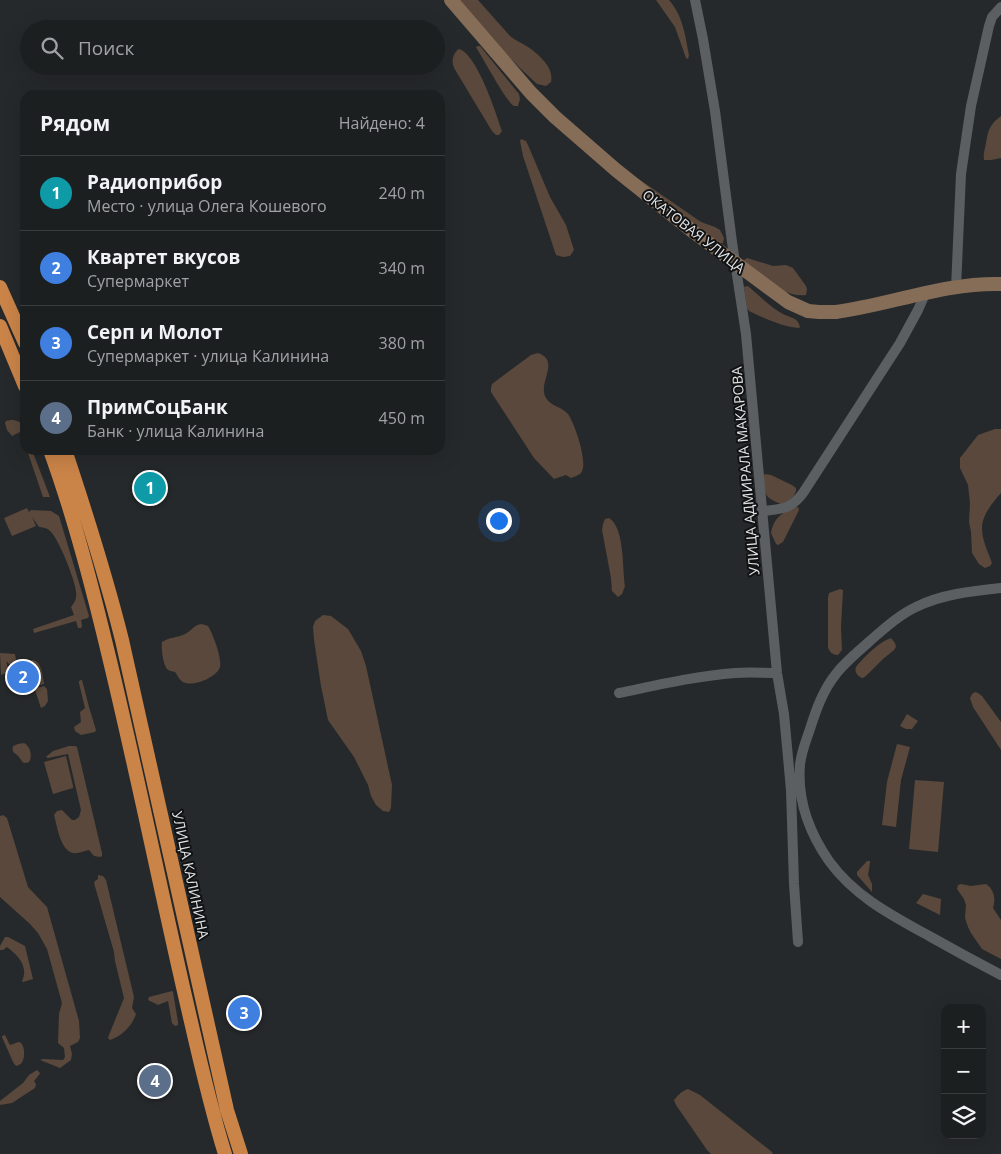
<!DOCTYPE html>
<html lang="ru">
<head>
<meta charset="utf-8">
<style>
  :root { --surface:#1c1f20; --page:#292c2d; --text:#f1f3f6; --muted:#a0a2a5; --line:#3a3d3e; --accent:#1a73e8 }
  body { margin:0; font-family:"Open Sans",sans-serif; background:var(--page); color:var(--text) }
  .controls { position:absolute; right:15px; bottom:15px; display:grid; overflow:hidden; border-radius:10px; box-shadow:0 5px 20px #0002 }
  .controls button { width:45px; height:45px; display:grid; place-items:center; padding:0; border:0; border-bottom:1px solid var(--line); background:var(--surface); color:var(--text); font:25px sans-serif }
  .you { position:absolute; left:498px; top:520px; width:18px; height:18px; margin:-12px; border:4px solid #fff; border-radius:50%; background:#1a73e8; box-shadow:0 0 0 8px #1a73e833 }
  .badge { display:grid; place-items:center; width:32px; height:32px; border-radius:50%; background:var(--accent); color:#fff; font-size:16px; font-weight:700 }
  .pin { position:absolute; translate:-50% -50%; border:2px solid #fff; box-shadow:0 1px 5px #0006 }
  .list { margin:0; padding:0; list-style:none }
  h2 { display:flex; justify-content:space-between; align-items:center; height:65px; margin:0; padding:0 20px; font-size:21px }
  h2 small { font-size:16px; font-weight:400; color:var(--muted) }
  .list li { display:grid; grid-template-columns:32px 1fr auto; gap:15px; align-items:center; box-sizing:border-box; height:75px; padding:0 20px; border-top:1px solid var(--line) }
  .list b { display:block; font-size:19px; white-space:nowrap }
  .list p { margin:0; font-size:16px; white-space:nowrap; color:var(--muted) }
  .list em { font-size:16px; font-style:normal; color:var(--muted) }
  .icon { flex:none; width:28px; height:28px; fill:none; stroke:currentColor; stroke-width:2; stroke-linecap:round; stroke-linejoin:round }
  .map { position:relative; flex:none; width:1001px; height:1154px; overflow:hidden }
  .search { position:absolute; background:var(--surface); box-shadow:0 5px 20px #0002; left:20px; top:20px; width:425px; height:55px; display:flex; align-items:center; gap:12px; box-sizing:border-box; padding:0 18px; border-radius:28px; color:var(--muted); font-size:19px }
  .panel { position:absolute; background:var(--surface); box-shadow:0 5px 20px #0002; left:20px; top:90px; width:425px; height:365px; border-radius:15px }
  .map>svg:first-child { display:block }
  .green { fill:#59483b }
  .lines { fill:none; stroke-linecap:round; stroke-linejoin:round }
  .minor { stroke:#5c5f61; stroke-width:10 }
  .secondary { stroke:#866d58; stroke-width:14 }
  .trunk { stroke:#cb8448; stroke-width:14 }
  .labels { text-anchor:middle; dominant-baseline:central; stroke-width:4; stroke-linejoin:round; paint-order:stroke }
  .street-label { font-size:14px; fill:#e2e4e5; stroke:#101213 }
</style>
</head>
<body>
<div class="map">
<svg width="1001" height="1154" viewBox="0 0 1001 1154">
  <rect width="100%" height="100%" fill="#26292b"/>
  <path class="green" d="M 458,0 L 478,0 L 510,36 C 516,41 524,44 531,49 C 541,57 554,68 551,82 L 546,86 L 537,84 L 522,70 L 499,47 Z
    M 656,0 L 669,0 C 683,16 685,35 689,55 L 688,59 L 686,58 L 675,27 Z
    M 478,46 L 480,46 L 519,94 L 520,99 L 518,106 C 517,106 515,106 514,106 C 507,103 483,58 477,49 L 476,47 Z
    M 459,49 C 477,54 496,113 502,131 L 499,135 L 496,135 L 492,131 L 454,68 C 451,61 453,53 459,49 Z
    M 1001,116 L 1001,158 L 991,160 L 984,160 C 983,154 985,149 986,143 C 988,130 990,124 1001,116 Z
    M 521,139 L 526,141 L 528,145 L 550,197 L 566,225 L 574,250 L 570,256 L 563,257 L 556,255 L 523,156 L 520,141 Z
    M 633,175 L 701,222 L 715,227 L 720,230 L 724,238 L 723,243 L 717,243 Z
    M 747,258 L 773,266 L 786,265 L 793,268 L 806,286 L 807,289 L 806,295 C 782,298 761,275 743,261 Z
    M 747,286 L 749,287 C 761,297 772,309 785,315 C 792,318 798,318 800,327 L 799,328 C 782,327 764,318 749,311 L 747,308 L 744,287 Z
    M 538,353 C 561,361 537,383 546,398 C 552,407 561,406 568,414 C 574,422 589,464 581,473 C 579,475 574,477 571,478 L 566,475 L 554,479 L 534,458 L 491,392 L 491,388 L 492,384 L 531,355 Z
    M 11,420 C 26,420 25,434 25,445 L 20,432 L 12,436 L 7,430 L 5,423 L 6,421 Z
    M 995,429 L 1001,429 L 1001,493 C 993,502 982,515 982,528 C 982,540 988,552 992,563 L 990,566 L 985,568 L 979,564 L 972,553 L 971,532 L 969,522 L 970,503 L 968,485 L 960,468 L 960,458 L 978,435 Z
    M 27,450 L 32,450 L 50,497 L 43,497 Z
    M 765,474 L 771,475 L 792,485 L 796,488 L 796,491 C 793,499 788,501 781,504 C 763,497 765,494 763,476 Z
    M 796,507 L 798,507 L 799,510 L 783,542 L 778,545 L 776,544 L 771,533 C 774,517 782,513 796,507 Z
    M 27,508 L 29,512 L 31,510 L 51,511 L 59,516 L 89,616 L 88,618 L 81,620 L 82,626 L 81,628 L 78,628 L 76,621 L 34,633 L 33,629 L 74,615 L 71,607 C 75,602 77,598 76,592 C 76,582 58,537 50,531 C 47,528 43,527 39,527 L 32,517 L 36,526 L 12,536 L 4,518 Z
    M 609,518 C 625,528 622,568 625,586 L 622,594 L 618,597 L 612,591 L 611,578 L 602,530 L 603,524 L 605,519 Z
    M 840,589 L 843,590 L 841,627 L 842,650 L 838,655 C 833,655 829,652 828,647 L 828,598 L 829,593 Z
    M 323,615 L 331,616 L 348,629 L 361,651 L 366,666 L 392,785 L 391,808 L 389,812 L 383,811 L 376,805 L 371,796 L 368,785 L 354,757 L 328,720 L 321,686 L 314,640 L 313,627 L 315,621 Z
    M 202,624 L 208,626 C 213,634 222,658 220,667 C 217,677 195,686 186,683 C 180,682 178,676 175,672 C 172,671 169,671 167,669 C 163,664 161,648 162,642 C 169,637 177,638 185,634 C 192,631 193,625 202,624 Z
    M 891,638 L 895,643 L 896,647 L 894,650 L 883,659 L 866,676 L 863,678 C 858,677 854,672 856,667 C 864,657 879,642 891,638 Z
    M 0,653 L 15,654 L 16,660 L 14,665 L 10,665 L 6,661 L 9,672 L 1,675 Z
    M 32,660 C 42,661 42,674 44,682 L 44,684 L 36,686 L 34,685 L 27,664 L 28,662 Z
    M 81,680 L 82,680 L 89,707 L 96,730 L 95,732 L 81,735 L 75,731 L 74,727 L 81,722 L 80,712 L 85,708 L 79,683 L 79,681 Z
    M 44,686 L 47,689 L 48,701 L 45,706 L 41,708 L 35,690 L 37,688 Z
    M 975,692 L 978,693 L 982,696 L 1001,722 L 1001,750 L 973,707 L 970,698 L 972,694 Z
    M 907,714 L 918,721 L 912,729 L 906,729 L 900,726 Z
    M 24,743 C 30,746 33,756 29,762 C 21,765 23,760 17,755 C 13,752 12,752 13,746 L 18,744 Z
    M 897,744 L 910,747 L 901,780 L 896,827 L 882,825 L 887,782 Z
    M 69,746 L 75,746 L 77,747 L 102,853 L 102,856 L 100,857 L 94,856 L 89,850 C 84,851 78,854 73,853 C 60,850 57,825 54,815 L 57,811 L 62,810 L 72,820 L 75,820 L 79,817 L 81,810 L 68,754 L 48,758 L 46,757 L 47,756 L 53,751 Z
    M 66,756 L 73,786 L 73,788 L 53,794 L 44,762 Z
    M 915,780 L 944,782 L 938,852 L 909,849 Z
    M 3,815 L 7,818 L 28,887 L 47,907 L 79,1021 L 80,1038 L 78,1042 L 70,1046 L 72,1054 L 71,1060 L 60,1068 L 40,1060 L 43,1059 L 63,1060 L 65,1057 L 64,1048 L 58,1043 L 59,1014 L 62,1003 L 47,949 L 38,933 L 30,924 L 0,897 L 0,816 Z
    M 867,861 L 870,861 L 870,863 L 868,875 L 872,884 L 872,892 L 857,875 L 857,872 Z
    M 98,875 L 103,876 L 106,880 L 134,997 L 132,1008 L 136,1014 C 132,1026 122,1036 110,1040 L 108,1038 L 109,1035 L 124,998 L 115,961 L 114,952 L 94,883 L 95,881 L 98,879 Z
    M 961,884 L 971,886 L 986,884 C 994,889 996,899 993,908 L 1001,920 L 1001,959 L 982,949 L 971,933 L 968,927 L 965,918 L 966,905 L 964,899 L 957,889 L 958,885 Z
    M 923,894 L 941,899 L 940,915 L 916,903 Z
    M 5,937 L 8,937 L 25,946 L 33,979 L 23,982 L 22,981 C 29,967 18,955 7,947 L 3,950 L 0,950 L 0,946 Z
    M 172,991 L 173,992 L 178,1022 L 178,1025 L 175,1026 L 172,1023 L 168,1001 L 158,1005 L 148,1000 L 149,997 Z
    M 5,1035 L 10,1045 C 11,1045 18,1042 18,1042 C 25,1042 25,1056 23,1060 C 22,1064 20,1064 17,1066 L 15,1065 L 13,1062 L 2,1037 L 2,1036 Z
    M 37,1070 L 40,1073 L 39,1075 L 34,1081 L 36,1084 L 35,1088 L 12,1103 L 0,1105 L 0,1101 L 23,1083 L 29,1075 Z
    M 688,1089 L 700,1095 L 772,1152 L 773,1154 L 711,1154 L 707,1150 L 676,1105 L 674,1100 C 679,1094 682,1091 688,1089 Z"/>
  <g class="lines">
    <path class="minor" d="M 695,0 L 703,39 L 715,111 L 732,242 L 746,334 L 777,673 L 784,714 L 791,790 L 794,884 L 798,942
      M 956,288 L 961,174 L 971,106 L 989,26 L 992,17 L 1001,7
      M 763,511 C 782,509 791,509 803,493 L 900,343 L 918,310 L 925,294
      M 1001,588 C 973,591 942,594 916,607 C 899,615 885,628 871,640 C 859,651 845,662 836,674 C 823,690 816,710 810,729 C 806,741 801,753 800,765 C 797,801 809,832 829,861 C 855,897 893,916 931,937 C 954,950 978,963 1001,975
      M 619,693 C 658,685 696,676 735,673 C 749,672 763,673 777,673"/>
    <path class="secondary" d="M 451,0 L 531,93 L 555,117 L 616,170 L 695,233 L 788,302 L 808,311 L 819,312 L 836,312 C 889,305 947,282 1001,284"/>
    <path class="trunk" d="M 0,287 L 25,343
      M 0,326 L 25,386
      M 50,450 C 75,519 93,590 110,661 C 137,773 160,887 186,1000 C 198,1052 209,1103 225,1154
      M 65,450 C 86,513 106,576 122,640 L 227,1110 L 241,1154"/>
  </g>
  <g class="labels">
    <g class="street-label">
      <text transform="translate(694 231) rotate(38)">ОКАТОВАЯ УЛИЦА</text>
      <text transform="translate(745 471) rotate(-95)">УЛИЦА АДМИРАЛА МАКАРОВА</text>
      <text transform="translate(191 875) rotate(78)">УЛИЦА КАЛИНИНА</text>
    </g>
  </g>
</svg>
<div class="controls">
<button>+</button>
<button>−</button>
<button><svg class="icon" aria-label="layers" viewBox="0 0 24 24"><path d="M12 4l9 5-9 5-9-5zM3 14l9 5 9-5"/></svg></button>
</div>
<div class="you"></div>
<div class="pin badge" style="left:150px;top:488px;background:#0f9aa8">1</div>
<div class="pin badge" style="left:23px;top:677px;background:#3f7fe0">2</div>
<div class="pin badge" style="left:244px;top:1013px;background:#3f7fe0">3</div>
<div class="pin badge" style="left:155px;top:1081px;background:#5c6f8a">4</div>
<div class="search"><svg class="icon" aria-label="search" viewBox="0 0 24 24"><circle cx="10" cy="10" r="6"/><path d="M15 15l6 6"/></svg>Поиск</div>
<section class="panel">
<h2>Рядом<small>Найдено: 4</small></h2>
<ul class="list">
<li><span class="badge" style="background:#0f9aa8">1</span><div><b>Радиоприбор</b><p>Место · улица Олега Кошевого</p></div><em>240 m</em></li>
<li><span class="badge" style="background:#3f7fe0">2</span><div><b>Квартет вкусов</b><p>Супермаркет</p></div><em>340 m</em></li>
<li><span class="badge" style="background:#3f7fe0">3</span><div><b>Серп и Молот</b><p>Супермаркет · улица Калинина</p></div><em>380 m</em></li>
<li><span class="badge" style="background:#5c6f8a">4</span><div><b>ПримСоцБанк</b><p>Банк · улица Калинина</p></div><em>450 m</em></li>
</ul>
</section>
</div>
</body>
</html>
